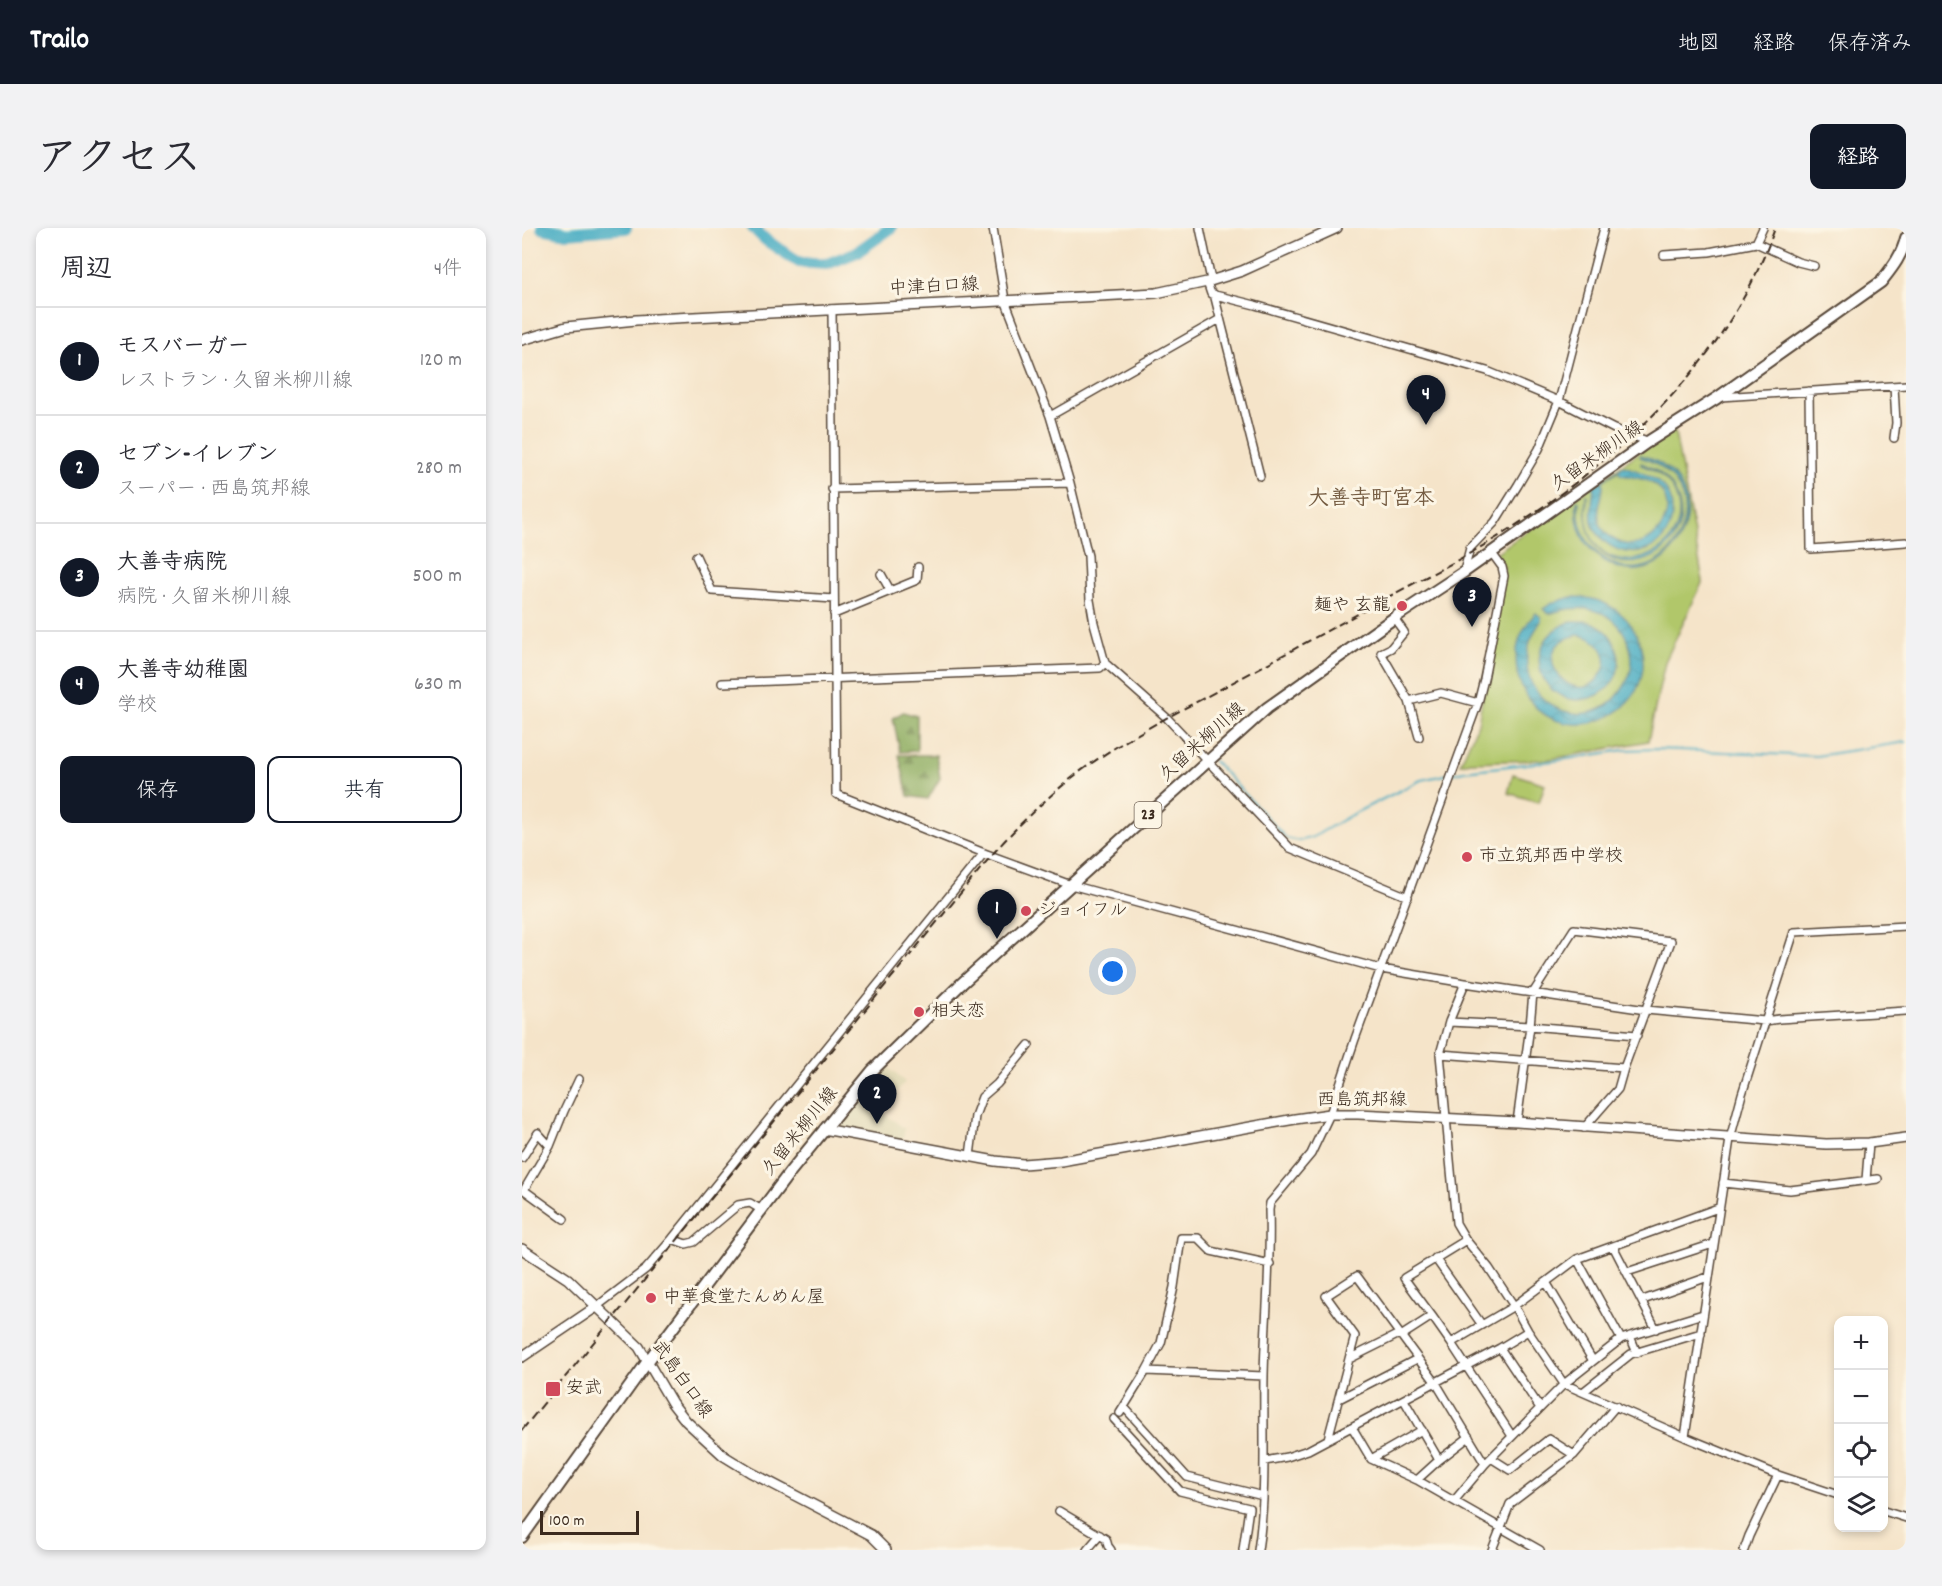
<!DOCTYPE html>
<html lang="ja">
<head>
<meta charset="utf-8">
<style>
  :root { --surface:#fff; --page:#f2f2f3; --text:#2b2b33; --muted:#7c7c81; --line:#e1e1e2; --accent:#111827 }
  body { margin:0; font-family:Dekko,"Klee One",sans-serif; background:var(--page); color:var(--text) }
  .controls { position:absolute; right:18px; bottom:18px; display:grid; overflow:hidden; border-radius:12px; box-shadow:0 3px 9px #0003 }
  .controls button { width:54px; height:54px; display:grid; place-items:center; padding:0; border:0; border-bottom:2px solid var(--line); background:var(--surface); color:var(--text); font:30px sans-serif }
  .scale { position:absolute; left:18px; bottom:15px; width:99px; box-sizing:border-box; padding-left:6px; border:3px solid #3b2a1e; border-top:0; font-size:16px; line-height:21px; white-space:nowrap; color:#3b2a1e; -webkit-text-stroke:4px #fcf5e5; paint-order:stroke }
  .you { position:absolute; left:591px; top:744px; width:21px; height:21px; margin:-15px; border:4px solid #fff; border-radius:50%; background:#1a73e8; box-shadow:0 0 0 9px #1a73e833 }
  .badge { display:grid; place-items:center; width:39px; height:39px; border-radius:50%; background:var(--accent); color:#fff; font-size:20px; font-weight:700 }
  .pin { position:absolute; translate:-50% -50px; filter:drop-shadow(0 2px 3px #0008) }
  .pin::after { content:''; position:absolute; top:32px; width:21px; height:18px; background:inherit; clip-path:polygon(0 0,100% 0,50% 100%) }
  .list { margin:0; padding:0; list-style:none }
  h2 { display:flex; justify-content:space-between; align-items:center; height:78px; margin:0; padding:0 24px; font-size:26px }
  h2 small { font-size:20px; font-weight:400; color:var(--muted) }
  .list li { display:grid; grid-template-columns:39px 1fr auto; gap:18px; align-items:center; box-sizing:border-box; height:108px; padding:0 24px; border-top:2px solid var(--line) }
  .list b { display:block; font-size:22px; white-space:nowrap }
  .list p { margin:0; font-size:20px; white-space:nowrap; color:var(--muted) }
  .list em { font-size:20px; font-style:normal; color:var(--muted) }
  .actions { display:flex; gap:12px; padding:18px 24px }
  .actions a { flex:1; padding:14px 0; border:2px solid var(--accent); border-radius:12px; text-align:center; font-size:21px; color:var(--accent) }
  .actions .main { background:var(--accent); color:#fff }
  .icon { flex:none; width:33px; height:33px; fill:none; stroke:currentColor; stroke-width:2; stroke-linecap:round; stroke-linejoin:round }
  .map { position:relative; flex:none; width:1384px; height:1322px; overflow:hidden; border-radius:12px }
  header { display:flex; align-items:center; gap:36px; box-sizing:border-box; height:84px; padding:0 30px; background:var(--accent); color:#fff }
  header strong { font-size:28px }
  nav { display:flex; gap:33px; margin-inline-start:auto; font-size:21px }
  .intro { display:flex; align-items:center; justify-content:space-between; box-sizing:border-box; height:144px; padding:0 36px }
  h1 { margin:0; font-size:42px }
  .button { padding:15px 27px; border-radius:12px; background:var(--accent); color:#fff; font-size:21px; font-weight:700 }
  main { display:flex; gap:36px; padding:0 36px }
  aside { flex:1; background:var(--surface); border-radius:12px; box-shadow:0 3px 9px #0003 }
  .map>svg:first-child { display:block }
  .built { fill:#e3dbba }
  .forest { fill:url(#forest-firs); stroke:#646b3e; stroke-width:1.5 }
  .green { fill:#b1c76b; stroke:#767844; stroke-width:1.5 }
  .water { fill:url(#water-waves); stroke:#3f6a70; stroke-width:1.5; fill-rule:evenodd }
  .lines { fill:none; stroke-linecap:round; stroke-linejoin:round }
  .stream { stroke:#43aac2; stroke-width:2 }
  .river { stroke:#43aac2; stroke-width:12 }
  .minor-casing { stroke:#574638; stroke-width:10 }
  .secondary-casing { stroke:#574638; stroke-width:12 }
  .primary-casing { stroke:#574638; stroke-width:14 }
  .minor { stroke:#fff; stroke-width:7 }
  .secondary { stroke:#fff; stroke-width:9 }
  .primary { stroke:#fff; stroke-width:10 }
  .rail { stroke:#3b2a1e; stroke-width:2; stroke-dasharray:9 4.5; stroke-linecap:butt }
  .poi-dot { fill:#d1495b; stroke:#fcf5e5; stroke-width:2 }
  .labels { text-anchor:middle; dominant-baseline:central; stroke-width:6; stroke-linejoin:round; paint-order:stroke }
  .shield { fill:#fcf5e5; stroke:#75675a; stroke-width:1.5 }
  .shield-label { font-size:16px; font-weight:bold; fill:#3b2a1e }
  .street-label { font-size:18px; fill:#3b2a1e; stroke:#fcf5e5 }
  .poi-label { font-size:18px; fill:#3b2a1e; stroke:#fcf5e5; text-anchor:start }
  .quarter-label { font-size:21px; font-weight:bold; fill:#755c42; stroke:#fcf5e5 }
</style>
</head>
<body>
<header>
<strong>Trailo</strong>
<nav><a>地図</a><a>経路</a><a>保存済み</a></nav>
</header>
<div class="intro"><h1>アクセス</h1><a class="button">経路</a></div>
<main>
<aside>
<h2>周辺<small>4件</small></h2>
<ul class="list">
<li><span class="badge">1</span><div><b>モスバーガー</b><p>レストラン · 久留米柳川線</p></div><em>120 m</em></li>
<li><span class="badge">2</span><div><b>セブン-イレブン</b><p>スーパー · 西島筑邦線</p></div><em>280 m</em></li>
<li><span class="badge">3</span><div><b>大善寺病院</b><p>病院 · 久留米柳川線</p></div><em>500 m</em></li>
<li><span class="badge">4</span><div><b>大善寺幼稚園</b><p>学校</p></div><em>630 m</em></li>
</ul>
<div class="actions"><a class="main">保存</a><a>共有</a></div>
</aside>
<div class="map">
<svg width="1384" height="1322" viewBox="0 0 1384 1322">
  <defs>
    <pattern id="forest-firs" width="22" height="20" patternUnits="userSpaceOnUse" patternTransform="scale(1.5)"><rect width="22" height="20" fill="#8cac5f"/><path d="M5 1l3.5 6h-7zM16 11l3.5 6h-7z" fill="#748c4e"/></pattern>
    <pattern id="water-waves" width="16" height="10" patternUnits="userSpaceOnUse" patternTransform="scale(1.5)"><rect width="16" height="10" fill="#43aac2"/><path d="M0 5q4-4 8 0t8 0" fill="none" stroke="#398b9d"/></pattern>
  </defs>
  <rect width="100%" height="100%" fill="#fcf5e5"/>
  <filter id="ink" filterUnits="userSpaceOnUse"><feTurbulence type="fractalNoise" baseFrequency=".0167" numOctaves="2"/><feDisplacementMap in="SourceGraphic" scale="12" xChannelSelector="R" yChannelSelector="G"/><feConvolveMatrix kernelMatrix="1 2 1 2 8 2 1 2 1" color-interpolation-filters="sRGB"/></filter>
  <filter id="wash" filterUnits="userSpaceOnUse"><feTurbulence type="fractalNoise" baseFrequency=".008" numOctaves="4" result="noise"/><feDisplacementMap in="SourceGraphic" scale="24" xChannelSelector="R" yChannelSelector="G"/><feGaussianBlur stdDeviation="1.35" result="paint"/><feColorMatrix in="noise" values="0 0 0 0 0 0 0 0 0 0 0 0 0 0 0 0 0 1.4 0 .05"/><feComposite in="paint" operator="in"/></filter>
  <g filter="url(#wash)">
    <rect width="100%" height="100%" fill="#f5e4c9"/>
    <path class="built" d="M 364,838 L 383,854 L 358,882 L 383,901 L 380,913 L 313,901 L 312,897 Z"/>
    <path class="forest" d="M 381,484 L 395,488 L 395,523 L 378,524 L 371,490 Z
      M 377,527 L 414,527 L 418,550 L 406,571 L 386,568 Z"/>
    <path class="green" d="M 1152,200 L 1181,353 L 1143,434 L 1126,513 L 1024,532 L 949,534 L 938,536 L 956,496 L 982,339 L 977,333 L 974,325 Z
      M 991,546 L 1023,556 L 1017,574 L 986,565 Z"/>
    <path class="water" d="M 1119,227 C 1213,257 1143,385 1076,328 C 1059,315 1053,295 1055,274 L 1055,272 L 1057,273 C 1055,294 1061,313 1078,327 C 1142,379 1209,261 1118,229 Z
      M 1119,235 C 1135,241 1149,252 1155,268 C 1181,336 1055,376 1064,267 L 1065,267 C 1065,276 1063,286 1065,295 C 1077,363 1178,327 1153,266 C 1147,251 1133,242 1119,237 Z
      M 1102,238 C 1116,243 1131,247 1142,259 C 1149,267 1150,275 1150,285 C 1150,320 1110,337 1083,314 C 1078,309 1072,303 1070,295 C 1068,283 1071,270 1072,258 ZM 1096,243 L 1099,247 C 1109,249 1121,250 1130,255 C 1166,276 1130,333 1093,312 C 1087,309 1080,302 1078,295 C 1073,280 1083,267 1081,253 Z
      M 1049,369 C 1125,366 1149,464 1081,491 C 1014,518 965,435 1014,385 L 1019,389 L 1019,393 C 969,464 1064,520 1101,460 C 1109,448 1112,434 1108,420 C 1097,381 1062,374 1027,386 L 1021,381 L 1030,375 Z
      M 1050,393 C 1054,393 1059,393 1064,393 C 1090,398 1104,427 1093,450 C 1088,460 1079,467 1068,470 C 1021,484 991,415 1050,393 ZM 1056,407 C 1075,409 1091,427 1079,446 C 1054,488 998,419 1056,407 Z"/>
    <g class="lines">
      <path class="stream" d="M 692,533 L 764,610 L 777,613 L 791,609 L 829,587 L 899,552 L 942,543 L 1032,533 L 1102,522 L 1136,521 L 1294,528 L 1384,514"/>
      <path class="river" d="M 20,0 L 45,5 L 104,0
        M 231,0 L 245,13 L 277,34 L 305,36 L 335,24 L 369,0"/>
    </g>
  </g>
  <g filter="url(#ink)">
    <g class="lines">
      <defs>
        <path id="minor" d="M 471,0 L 483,72 L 528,188 L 548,255 L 566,328 L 568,372 L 572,395 L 583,435 L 645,490 L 768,620 L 886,669
          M 678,0 L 689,52
          M 1234,15 L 1276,34 L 1292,38
          M 1142,27 L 1187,24 L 1234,15 L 1241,0
          M 685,54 L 689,66 L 733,77 L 965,143 L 1037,173 L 1092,201 L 1125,213 L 1124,215
          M 692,66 L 738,248
          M 310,81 L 314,566 L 462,625 L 549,657 L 859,741 L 943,755 L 1124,782 L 1243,793 L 1257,791 L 1384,783
          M 1287,163 L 1289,321 L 1384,314
          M 1198,169 L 1384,157
          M 528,188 L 698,91
          M 1372,210 L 1374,195 L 1372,158
          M 310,261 L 548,255
          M 174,328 L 190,363 L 312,371
          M 942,343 L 948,320 L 973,294 L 996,257 L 1017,221 L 1037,173 L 1082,0
          M 359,346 L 368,362
          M 312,386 L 395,352 L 396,339
          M 872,390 L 882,404 L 869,420 L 859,425 L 887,473 L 897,509
          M 200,455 L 578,440 L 583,435
          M 887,473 L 919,465 L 956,475
          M 943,755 L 927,794 L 918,826 L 934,995 L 944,1012 L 967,1040 L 992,1078 L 1006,1103 L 1042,1156 L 1163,1209 L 1256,1247 L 1316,1267
          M 927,794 L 1008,798 L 1115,807
          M 918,826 L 1102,840
          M 995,894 L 1008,798 L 1011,765 L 1052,701 L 1149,713 L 1102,840 L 1096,861 L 1062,900
          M 28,918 L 2,962 L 42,991
          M 448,928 L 453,888 L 460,869 L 475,856 L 507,817
          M 0,930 L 16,905 L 28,918 L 42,883 L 57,851
          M 1344,952 L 1347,915
          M 1201,955 L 1268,962 L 1356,951
          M 150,1011 L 164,1016 L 172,1014 L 216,977 L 228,975 L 238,981
          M 1091,1018 L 1134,1101
          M 913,1030 L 960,1097
          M 1055,1031 L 1099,1111
          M 1105,1044 L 1191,1016
          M 1024,1054 L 1071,1133
          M 1121,1072 L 1186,1049
          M 74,1079 L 124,1041 L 150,1011 L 462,625
          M 910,1088 L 929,1115 L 992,1078 L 1055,1031 L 1196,980
          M 879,1108 L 910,1088 L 882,1050 L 944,1012
          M 1108,1108 L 1115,1125
          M 929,1115 L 990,1208
          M 978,1120 L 1006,1103
          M 827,1131 L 877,1106
          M 624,1143 L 742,1148
          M 1061,1164 L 1109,1126 L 1179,1105
          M 817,1171 L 895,1131
          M 882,1172 L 917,1232
          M 602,1179 L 665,1249 L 741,1268
          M 598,1185 L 624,1143 L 639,1115 L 652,1059 L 659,1010 L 676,1010 L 689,1023 L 748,1036
          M 592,1191 L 658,1263 L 727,1280 L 721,1322
          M 830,1199 L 849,1231 L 895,1252 L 1018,1322
          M 1163,1209 L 1208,911 L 1220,866 L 1272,704 L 1384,698
          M 806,1211 L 833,1108 L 804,1068 L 835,1048 L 914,1155 L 963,1236
          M 969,1230 L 988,1242 L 1027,1211 L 1052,1227
          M 849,1231 L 900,1202
          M 743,1233 L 765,1229 L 786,1222 L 978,1120 L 1018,1180
          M 895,1252 L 917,1232 L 947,1209
          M 932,1273 L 963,1236 L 1042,1156 L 1099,1111 L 1181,1086
          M 537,1283 L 584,1311 L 586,1318 L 589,1322
          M 1362,1283 L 1384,1290
          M 565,1322 L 578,1307
          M 736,1322 C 745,1264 741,1206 742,1148 C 743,1092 749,1038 747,982 L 748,975 L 789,926 L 808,886 L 833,811 L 956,475 L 962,451 L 982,348 L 980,339 L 969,324
          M 970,1322 L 988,1276 L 1052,1227 L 1094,1178
          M 1222,1322 L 1227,1308 L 1256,1247"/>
        <path id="secondary" d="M 0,112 L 44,99 L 114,92 L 634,65 L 685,54 L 720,43 L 815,0
          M 302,901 L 473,933 L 501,936 L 539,933 L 773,891 L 808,886 L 836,886 L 995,894 L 1304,916 L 1347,915 L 1384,910
          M 0,1021 L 46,1051 L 117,1119 L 150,1175 L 164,1193 L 202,1228 L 228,1244 L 349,1307 L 364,1322
          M 0,1129 L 74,1079"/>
        <path id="primary" d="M 0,1309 L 126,1133 L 268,944 L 351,842 L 438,757 L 745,480 L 872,390 L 942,344 L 1124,215 L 1195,170 L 1359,54 C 1369,41 1380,28 1384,10"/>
      </defs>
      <use href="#minor" class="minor-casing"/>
      <use href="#secondary" class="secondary-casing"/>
      <use href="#primary" class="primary-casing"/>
      <use href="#minor" class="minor"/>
      <use href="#secondary" class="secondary"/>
      <use href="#primary" class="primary"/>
      <path class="rail" d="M 0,1202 L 469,628 C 494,599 521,573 551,549 C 598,512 653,486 706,457 C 760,428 814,398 868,368 C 907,347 948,327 985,303 C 1100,228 1207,132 1253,0"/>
    </g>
  </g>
  <g class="poi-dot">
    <circle cx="880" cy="378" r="6"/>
    <circle cx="945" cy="629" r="6"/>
    <circle cx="504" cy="683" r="6"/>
    <circle cx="397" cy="784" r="6"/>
    <circle cx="129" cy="1070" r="6"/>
    <rect x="23" y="1153" width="16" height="16" rx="3"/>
  </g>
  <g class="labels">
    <rect class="shield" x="612.5" y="574" width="27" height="26" rx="4.5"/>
    <g class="shield-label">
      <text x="626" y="587">23</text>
    </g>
    <g class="street-label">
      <text transform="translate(412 60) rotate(-3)">中津白口線</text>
      <text transform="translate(1076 229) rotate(-35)">久留米柳川線</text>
      <text transform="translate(681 515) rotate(-42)">久留米柳川線</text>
      <text x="840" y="873">西島筑邦線</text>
      <text transform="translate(279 904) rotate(-51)">久留米柳川線</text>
      <text transform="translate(159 1152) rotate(55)">武島白口線</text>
    </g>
    <g class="poi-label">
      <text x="868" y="378" text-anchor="end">麺や 玄龍</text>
      <text x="957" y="629">市立筑邦西中学校</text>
      <text x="516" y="683">ジョイフル</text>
      <text x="409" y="784">相夫恋</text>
      <text x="141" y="1070">中華食堂たんめん屋</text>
      <text x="44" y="1161">安武</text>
    </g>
    <g class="quarter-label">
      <text x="849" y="272">大善寺町宮本</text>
    </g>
  </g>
</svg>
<div class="controls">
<button>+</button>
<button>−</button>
<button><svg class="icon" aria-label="locate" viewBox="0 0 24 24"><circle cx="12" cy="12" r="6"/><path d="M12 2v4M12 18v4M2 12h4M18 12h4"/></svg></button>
<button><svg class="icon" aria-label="layers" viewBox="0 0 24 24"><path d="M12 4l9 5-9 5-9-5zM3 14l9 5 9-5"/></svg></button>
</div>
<div class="scale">100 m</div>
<div class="you"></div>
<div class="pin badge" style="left:475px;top:711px">1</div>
<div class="pin badge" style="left:355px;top:896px">2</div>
<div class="pin badge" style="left:950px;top:399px">3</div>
<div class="pin badge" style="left:904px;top:197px">4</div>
</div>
</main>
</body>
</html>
